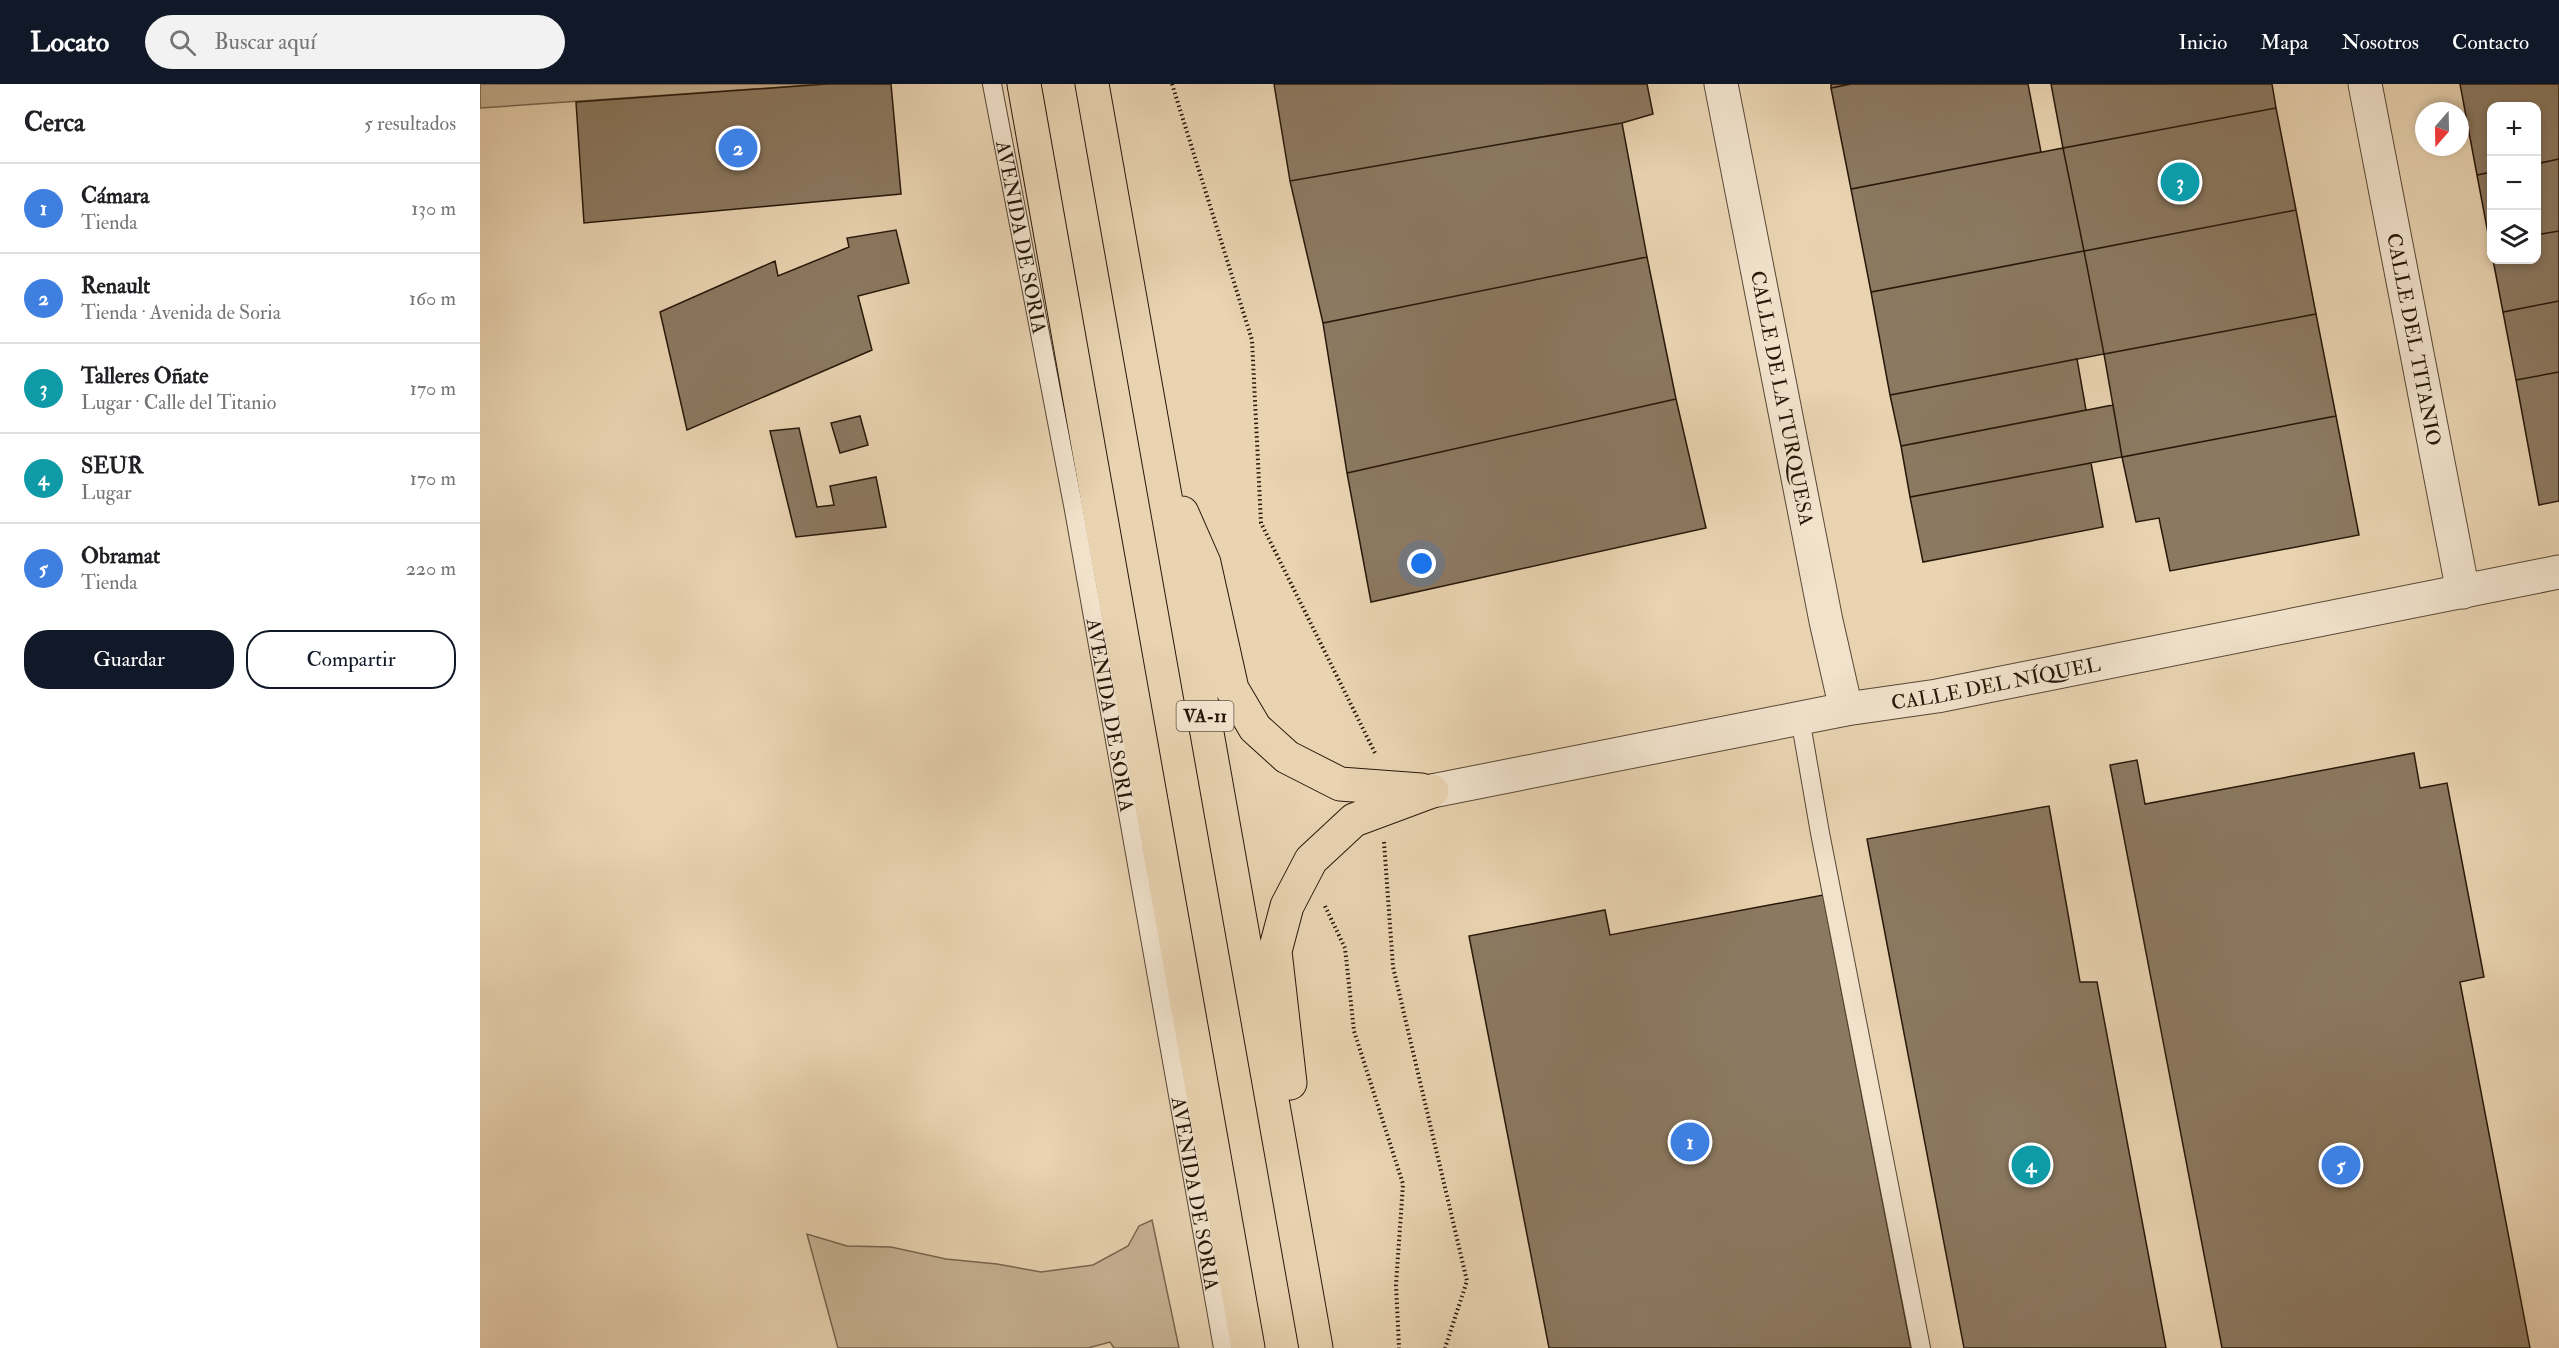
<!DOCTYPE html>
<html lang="es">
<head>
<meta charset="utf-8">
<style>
  :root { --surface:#fff; --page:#f2f2f2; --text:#202124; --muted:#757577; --line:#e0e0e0; --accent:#111827 }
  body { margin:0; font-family:"IM FELL Double Pica",serif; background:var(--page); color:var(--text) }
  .controls { position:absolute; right:18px; top:18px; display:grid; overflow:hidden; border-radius:12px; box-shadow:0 3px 9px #0003 }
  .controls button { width:54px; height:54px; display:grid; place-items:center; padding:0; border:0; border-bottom:2px solid var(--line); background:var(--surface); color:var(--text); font:30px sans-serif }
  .compass { position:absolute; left:1935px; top:18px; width:54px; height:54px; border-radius:50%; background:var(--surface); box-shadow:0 3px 9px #0003; rotate:200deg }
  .you { position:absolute; left:942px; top:480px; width:21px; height:21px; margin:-15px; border:4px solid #fff; border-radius:50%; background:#1a73e8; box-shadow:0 0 0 9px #1a73e833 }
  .badge { display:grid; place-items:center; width:39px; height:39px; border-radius:50%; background:var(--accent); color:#fff; font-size:20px; font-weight:700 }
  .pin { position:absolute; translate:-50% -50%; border:3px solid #fff; box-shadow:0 2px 6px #0006 }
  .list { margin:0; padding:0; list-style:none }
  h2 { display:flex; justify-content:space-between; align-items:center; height:78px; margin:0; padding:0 24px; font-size:26px }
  h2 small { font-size:20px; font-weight:400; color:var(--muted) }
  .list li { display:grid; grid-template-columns:39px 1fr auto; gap:18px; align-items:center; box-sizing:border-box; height:90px; padding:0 24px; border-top:2px solid var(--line) }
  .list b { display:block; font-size:22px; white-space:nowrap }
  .list p { margin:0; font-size:20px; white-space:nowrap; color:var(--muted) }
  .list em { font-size:20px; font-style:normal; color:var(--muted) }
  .actions { display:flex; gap:12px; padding:18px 24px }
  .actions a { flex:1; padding:14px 0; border:2px solid var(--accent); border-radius:24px; text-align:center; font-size:21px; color:var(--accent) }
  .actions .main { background:var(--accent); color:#fff }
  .icon { flex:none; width:33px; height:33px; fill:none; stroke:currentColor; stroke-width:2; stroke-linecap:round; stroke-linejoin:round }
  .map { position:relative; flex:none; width:2079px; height:1264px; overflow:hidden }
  header { display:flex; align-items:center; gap:36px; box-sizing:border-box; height:84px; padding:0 30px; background:var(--accent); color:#fff }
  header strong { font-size:28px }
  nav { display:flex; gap:33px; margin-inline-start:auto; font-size:21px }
  .search { width:420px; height:54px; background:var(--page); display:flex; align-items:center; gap:15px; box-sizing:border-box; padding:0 21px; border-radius:33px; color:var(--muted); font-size:22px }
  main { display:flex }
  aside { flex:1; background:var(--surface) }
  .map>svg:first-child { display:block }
  .green { fill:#c8b395; stroke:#786650; stroke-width:1.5 }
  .building { fill:#8c7961; stroke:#28180a; stroke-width:1.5 }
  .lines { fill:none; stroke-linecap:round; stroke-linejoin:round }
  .lane-casing { stroke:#584734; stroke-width:20 }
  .street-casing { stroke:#584734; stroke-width:35 }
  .highway-casing { stroke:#28180a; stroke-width:35 }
  .path { stroke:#28180a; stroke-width:4; stroke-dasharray:1.5 3; stroke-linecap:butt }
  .lane { stroke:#f1e2cc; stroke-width:18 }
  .street { stroke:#f1e2cc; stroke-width:33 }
  .highway { stroke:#e9d3b1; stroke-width:33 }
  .labels { text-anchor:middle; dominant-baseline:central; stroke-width:5; stroke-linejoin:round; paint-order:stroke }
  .shield { fill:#f1e2cc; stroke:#645544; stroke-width:1.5 }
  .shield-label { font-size:18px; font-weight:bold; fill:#28180a }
  .street-label { font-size:20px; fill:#28180a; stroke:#f1e2cc }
</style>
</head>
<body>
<header>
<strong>Locato</strong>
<div class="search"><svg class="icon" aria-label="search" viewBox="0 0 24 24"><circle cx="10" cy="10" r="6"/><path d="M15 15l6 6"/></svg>Buscar aquí</div>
<nav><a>Inicio</a><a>Mapa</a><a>Nosotros</a><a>Contacto</a></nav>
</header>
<main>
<aside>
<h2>Cerca<small>5 resultados</small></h2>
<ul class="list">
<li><span class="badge" style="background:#3f7fe0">1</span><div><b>Cámara</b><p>Tienda</p></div><em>130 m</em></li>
<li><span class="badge" style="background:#3f7fe0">2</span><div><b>Renault</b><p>Tienda · Avenida de Soria</p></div><em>160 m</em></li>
<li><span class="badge" style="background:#0f9aa8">3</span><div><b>Talleres Oñate</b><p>Lugar · Calle del Titanio</p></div><em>170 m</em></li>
<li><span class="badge" style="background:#0f9aa8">4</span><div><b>SEUR</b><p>Lugar</p></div><em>170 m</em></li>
<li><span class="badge" style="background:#3f7fe0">5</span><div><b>Obramat</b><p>Tienda</p></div><em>220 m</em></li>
</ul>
<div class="actions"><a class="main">Guardar</a><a>Compartir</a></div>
</aside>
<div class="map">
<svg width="2079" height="1264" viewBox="0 0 2079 1264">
  <rect width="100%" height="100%" fill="#e9d3b1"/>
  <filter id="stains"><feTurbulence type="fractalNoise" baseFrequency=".00333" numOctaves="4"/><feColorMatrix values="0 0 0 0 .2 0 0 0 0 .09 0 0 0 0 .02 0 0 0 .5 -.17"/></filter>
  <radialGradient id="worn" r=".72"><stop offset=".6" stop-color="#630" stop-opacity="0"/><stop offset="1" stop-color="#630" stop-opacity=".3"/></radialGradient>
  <path class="green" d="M 0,0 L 347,0 L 0,24 Z
    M 672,1136 L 699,1264 L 634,1264 L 630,1258 L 608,1264 L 358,1264 L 327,1150 L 367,1162 L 411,1163 L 466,1175 L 517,1180 L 561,1188 L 613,1181 L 648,1162 L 659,1142 Z"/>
  <path class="building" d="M 347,0 L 411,0 L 421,110 L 104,139 L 96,18 Z
    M 794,0 L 1167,0 L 1173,30 L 1142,39 L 810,97 Z
    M 1351,0 L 1371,0 L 1351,4 Z
    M 1371,0 L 1548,0 L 1561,68 L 1371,105 L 1351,4 Z
    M 1571,0 L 1792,0 L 1796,24 L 1583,64 Z
    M 1980,0 L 2079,0 L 2079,75 L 2056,80 L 2056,22 L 2012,22 L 2012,88 L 1997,91 Z
    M 1796,24 L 1816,126 L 1604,167 L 1583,64 Z
    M 1142,39 L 1167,173 L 843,239 L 810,97 Z
    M 1583,64 L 1604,167 L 1391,208 L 1371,105 Z
    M 2079,75 L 2079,147 L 2056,151 L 2056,80 Z
    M 2012,88 L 2012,159 L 2010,160 L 1997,91 Z
    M 1816,126 L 1836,230 L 1624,270 L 1604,167 Z
    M 416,146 L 429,199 L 378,212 L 392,266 L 207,346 L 180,228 L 295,177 L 298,192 L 369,163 L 367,154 Z
    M 2079,147 L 2079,217 L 2023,228 L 2013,176 L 2056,176 L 2056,151 Z
    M 1604,167 L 1624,270 L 1410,311 L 1391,208 Z
    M 1167,173 L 1196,315 L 867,389 L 843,239 Z
    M 2079,217 L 2079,288 L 2036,296 L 2023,228 Z
    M 1836,230 L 1856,332 L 1642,373 L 1624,270 Z
    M 1597,275 L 1606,326 L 1421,362 L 1410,311 Z
    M 2079,288 L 2079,417 L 2059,421 L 2036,296 Z
    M 1196,315 L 1226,444 L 891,518 L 867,389 Z
    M 1633,321 L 1642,373 L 1430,413 L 1421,362 Z
    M 380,332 L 388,361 L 360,369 L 351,339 Z
    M 1856,332 L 1879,451 L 1690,487 L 1679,434 L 1656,438 L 1642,373 Z
    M 319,344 L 337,423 L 354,421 L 350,402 L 396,393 L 406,443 L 316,453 L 290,347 Z
    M 1611,379 L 1623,443 L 1443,478 L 1430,413 Z
    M 1934,669 L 1940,704 L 1967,699 L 2004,893 L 1980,898 L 2050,1264 L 1742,1264 L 1630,681 L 1657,676 L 1665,720 Z
    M 1569,722 L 1600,898 L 1617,898 L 1686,1264 L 1484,1264 L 1387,755 Z
    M 1343,811 L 1431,1264 L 1069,1264 L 989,852 L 1125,826 L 1130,851 Z"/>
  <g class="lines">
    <defs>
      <g id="lane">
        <path id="s1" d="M 512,0 L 594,426 L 743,1264"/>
        <path d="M 1320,634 L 1340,749 L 1441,1264"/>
      </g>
      <g id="street">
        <path id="s2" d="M 1241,0 L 1346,537 L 1366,625"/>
        <path id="s3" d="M 1885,0 L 1983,508"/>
        <path id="s4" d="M 952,707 L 1366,625 L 1457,612 L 2079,488"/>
      </g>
      <path id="highway" d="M 544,0 L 768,1264
        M 612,0 L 836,1264
        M 702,429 L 724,479 L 752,605 L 775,644 L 807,673 L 860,700 L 941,706
        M 810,999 L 795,867 L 807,822 L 831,776 L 874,736 L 952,707"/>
    </defs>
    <use href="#lane" class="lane-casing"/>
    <use href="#street" class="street-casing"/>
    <use href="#highway" class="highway-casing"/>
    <path class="path" d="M 692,0 L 772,256 L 781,439 L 896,671
      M 904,758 L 913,883 L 987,1197 L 965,1264
      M 845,822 L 865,864 L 874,947 L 923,1100 L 916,1201 L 919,1264"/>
    <use href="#lane" class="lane"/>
    <use href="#street" class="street"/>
    <use href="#highway" class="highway"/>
  </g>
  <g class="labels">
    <rect class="shield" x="696.5" y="617" width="57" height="30" rx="4.5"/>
    <g class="shield-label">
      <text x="725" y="632">VA-11</text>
    </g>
    <g class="street-label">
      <text stroke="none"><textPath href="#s1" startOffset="156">AVENIDA DE SORIA</textPath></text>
      <text stroke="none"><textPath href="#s3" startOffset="260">CALLE DEL TITANIO</textPath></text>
      <text stroke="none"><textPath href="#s2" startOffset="320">CALLE DE LA TURQUESA</textPath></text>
      <text stroke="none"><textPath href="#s4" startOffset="574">CALLE DEL NÍQUEL</textPath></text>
      <text stroke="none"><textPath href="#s1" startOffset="642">AVENIDA DE SORIA</textPath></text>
      <text stroke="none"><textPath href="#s1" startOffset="1128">AVENIDA DE SORIA</textPath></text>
    </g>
  </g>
  <rect width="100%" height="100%" filter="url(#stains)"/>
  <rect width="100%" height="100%" fill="url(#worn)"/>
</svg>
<div class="controls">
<button>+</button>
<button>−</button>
<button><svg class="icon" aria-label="layers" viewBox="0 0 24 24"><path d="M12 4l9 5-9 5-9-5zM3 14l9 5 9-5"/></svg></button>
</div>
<svg class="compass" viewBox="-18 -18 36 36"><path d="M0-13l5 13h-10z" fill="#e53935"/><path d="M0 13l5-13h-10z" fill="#757577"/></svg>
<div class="you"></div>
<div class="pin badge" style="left:1210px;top:1058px;background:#3f7fe0">1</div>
<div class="pin badge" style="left:258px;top:64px;background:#3f7fe0">2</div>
<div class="pin badge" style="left:1700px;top:98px;background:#0f9aa8">3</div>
<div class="pin badge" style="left:1551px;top:1081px;background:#0f9aa8">4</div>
<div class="pin badge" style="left:1861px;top:1081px;background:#3f7fe0">5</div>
</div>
</main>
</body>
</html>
